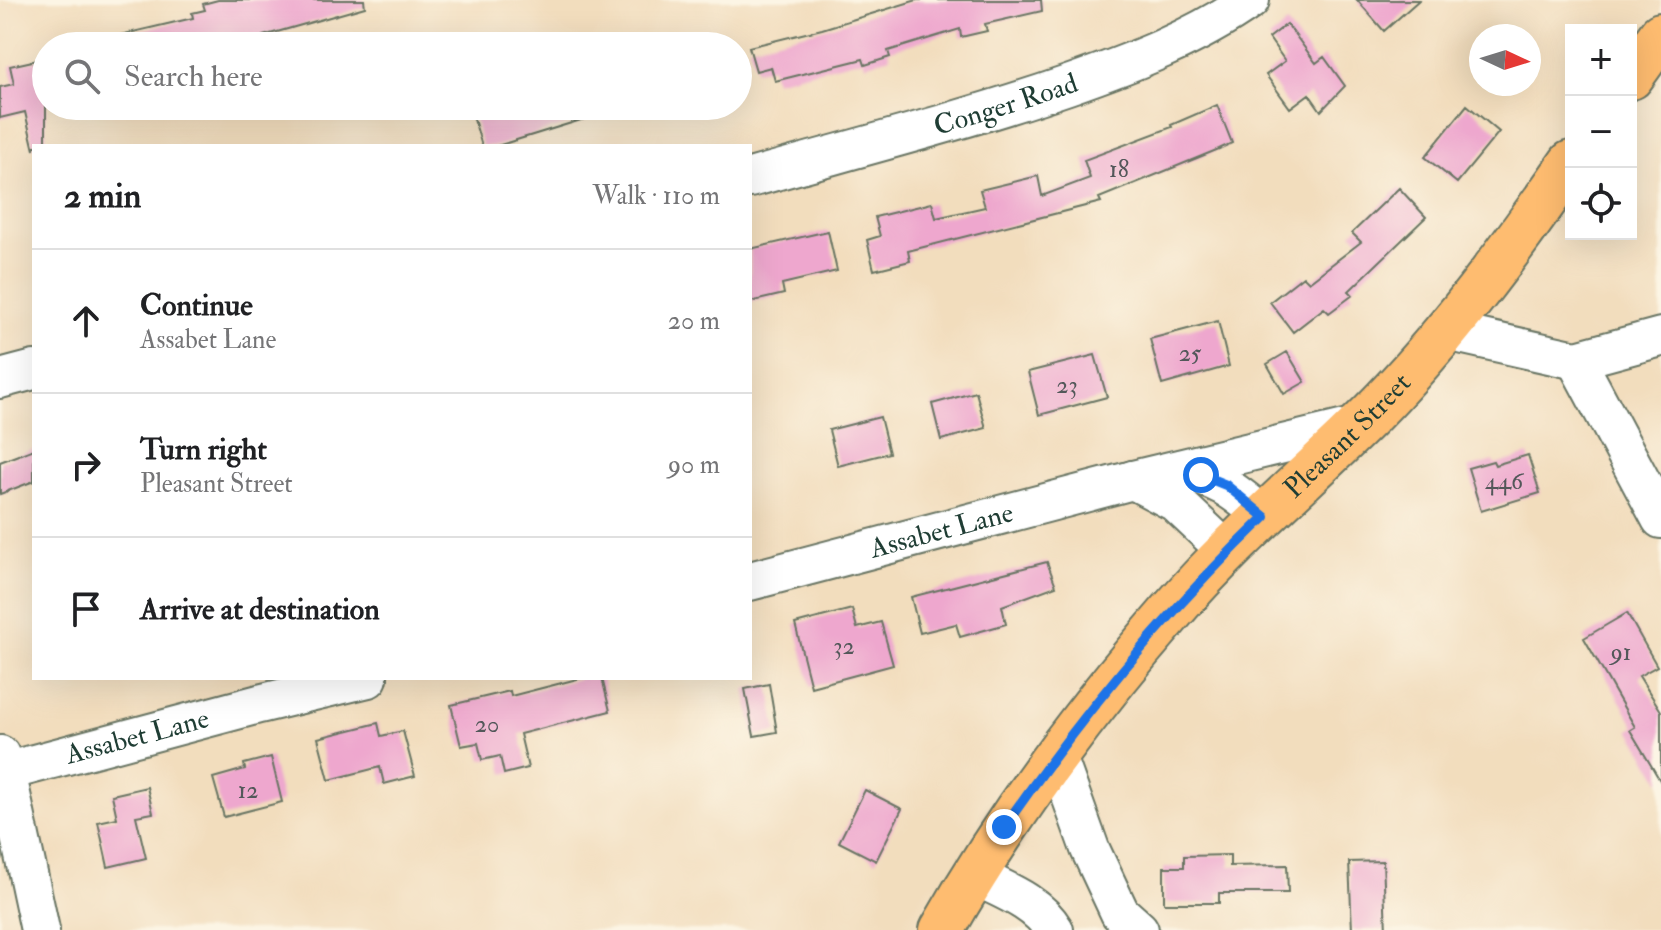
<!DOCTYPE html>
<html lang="en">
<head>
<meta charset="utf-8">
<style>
  :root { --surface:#fff; --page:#f2f2f2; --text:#202124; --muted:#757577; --line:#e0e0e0 }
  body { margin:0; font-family:"IM FELL Double Pica",serif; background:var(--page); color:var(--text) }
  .controls { position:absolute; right:24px; top:24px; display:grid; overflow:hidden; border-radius:0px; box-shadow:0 8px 32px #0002 }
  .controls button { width:72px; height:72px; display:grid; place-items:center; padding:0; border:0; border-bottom:2px solid var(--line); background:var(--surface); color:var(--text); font:40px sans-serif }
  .compass { position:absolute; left:1469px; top:24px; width:72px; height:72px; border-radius:50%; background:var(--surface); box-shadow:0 8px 32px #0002; rotate:94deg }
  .stop { position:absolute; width:24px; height:24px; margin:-18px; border:6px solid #1a73e8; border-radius:50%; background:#fff }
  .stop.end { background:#1a73e8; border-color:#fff; box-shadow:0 2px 8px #0008 }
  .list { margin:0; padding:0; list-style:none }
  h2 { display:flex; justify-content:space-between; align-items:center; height:104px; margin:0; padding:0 32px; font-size:34px }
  h2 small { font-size:26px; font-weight:400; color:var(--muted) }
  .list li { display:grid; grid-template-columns:52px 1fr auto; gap:24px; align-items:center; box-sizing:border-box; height:144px; padding:0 32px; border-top:2px solid var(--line) }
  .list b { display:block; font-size:30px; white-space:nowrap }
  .list p { margin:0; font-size:26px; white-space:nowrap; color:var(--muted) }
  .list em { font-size:26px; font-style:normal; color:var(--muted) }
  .icon { flex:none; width:44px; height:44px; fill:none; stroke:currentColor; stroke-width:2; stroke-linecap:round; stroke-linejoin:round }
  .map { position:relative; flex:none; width:1661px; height:930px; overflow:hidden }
  .search { position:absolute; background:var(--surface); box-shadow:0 8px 32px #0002; left:32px; top:32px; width:720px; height:88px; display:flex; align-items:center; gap:20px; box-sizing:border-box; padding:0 28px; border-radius:44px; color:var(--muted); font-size:30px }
  .panel { position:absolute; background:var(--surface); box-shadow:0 8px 32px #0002; left:32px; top:144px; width:720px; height:536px; border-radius:0px }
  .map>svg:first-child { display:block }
  .building { fill:#eea7ce }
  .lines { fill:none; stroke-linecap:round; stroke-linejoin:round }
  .minor-casing { stroke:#697564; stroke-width:42 }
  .major-casing { stroke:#697564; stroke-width:48 }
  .minor { stroke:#fff; stroke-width:38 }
  .major { stroke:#febc70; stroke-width:44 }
  .route { stroke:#1a73e8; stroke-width:10 }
  .labels { text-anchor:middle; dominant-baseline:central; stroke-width:6; stroke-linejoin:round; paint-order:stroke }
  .number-label { font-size:24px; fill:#53585a }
  .street-label { font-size:28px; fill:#1f3d34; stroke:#fcf5e5 }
</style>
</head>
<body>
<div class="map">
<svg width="1661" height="930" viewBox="0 0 1661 930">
  <rect width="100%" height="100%" fill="#fcf5e5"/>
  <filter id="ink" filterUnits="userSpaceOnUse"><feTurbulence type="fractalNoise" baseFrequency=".0125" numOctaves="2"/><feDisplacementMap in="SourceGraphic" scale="16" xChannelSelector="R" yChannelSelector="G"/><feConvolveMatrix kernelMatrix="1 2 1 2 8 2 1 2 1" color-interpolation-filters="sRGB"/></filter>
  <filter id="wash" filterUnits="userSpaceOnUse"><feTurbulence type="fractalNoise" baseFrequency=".006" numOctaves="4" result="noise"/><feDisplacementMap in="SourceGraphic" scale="32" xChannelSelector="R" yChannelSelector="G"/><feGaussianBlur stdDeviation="1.8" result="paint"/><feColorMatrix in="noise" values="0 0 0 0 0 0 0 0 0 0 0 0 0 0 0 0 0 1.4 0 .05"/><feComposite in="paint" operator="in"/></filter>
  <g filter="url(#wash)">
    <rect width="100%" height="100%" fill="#f2ddbd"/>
    <g id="blocks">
      <path class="building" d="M 218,0 L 364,0 L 365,7 L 263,36 L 266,46 L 118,46 L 116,36 L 193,18 L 192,13 L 205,10 L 203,4 Z
        M 917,0 L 1041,0 L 1042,11 L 985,24 L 987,31 L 961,37 L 960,29 L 888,51 L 890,57 L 865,65 L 863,59 L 775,81 L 771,67 L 756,71 L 749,47 L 822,29 Z
        M 1357,0 L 1419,0 L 1384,31 Z
        M 1287,24 L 1316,63 L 1324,57 L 1345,86 L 1321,111 L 1309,94 L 1290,108 L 1266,75 L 1285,61 L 1269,38 Z
        M 46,58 L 46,146 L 34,146 L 34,150 L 25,112 L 0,118 L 0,87 L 14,84 L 10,66 Z
        M 1217,105 L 1232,143 L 1219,149 L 1099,198 L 1101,202 L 908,251 L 910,261 L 874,270 L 867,240 L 880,236 L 875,217 L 932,203 L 936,218 L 985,207 L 980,190 L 1038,176 L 1042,196 L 1090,178 L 1084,160 L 1172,127 L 1171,125 Z
        M 1467,105 L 1499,132 L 1457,183 L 1425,157 Z
        M 470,106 L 606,106 L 607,112 L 497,146 L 482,146 Z
        M 1399,188 L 1426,217 L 1349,291 L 1353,295 L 1329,313 L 1324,308 L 1293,332 L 1270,302 L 1303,276 L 1309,282 L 1361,242 L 1352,233 Z
        M 828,231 L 837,271 L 782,284 L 784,294 L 750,302 L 750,249 Z
        M 1218,321 L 1229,366 L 1162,385 L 1150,339 Z
        M 1287,352 L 1305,382 L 1284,394 L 1267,364 Z
        M 1095,355 L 1107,397 L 1039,415 L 1028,372 Z
        M 976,392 L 986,428 L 941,440 L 932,404 Z
        M 880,417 L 889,453 L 838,466 L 829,430 Z
        M 34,449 L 34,481 L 0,494 L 0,462 Z
        M 1528,455 L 1540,493 L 1481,511 L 1468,468 L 1493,461 L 1495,465 Z
        M 1047,562 L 1056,586 L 1002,606 L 1006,624 L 960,637 L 956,624 L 920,633 L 911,597 Z
        M 852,609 L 857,628 L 881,622 L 893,665 L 811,687 L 795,624 Z
        M 1627,613 L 1657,666 L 1639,676 L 1661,711 L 1661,782 L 1630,730 L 1635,727 L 1584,638 Z
        M 581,678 L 602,678 L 610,711 L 520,734 L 528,768 L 504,774 L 500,756 L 482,760 L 478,743 L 461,746 L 451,705 L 510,691 L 511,696 Z
        M 769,684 L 777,732 L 754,736 L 745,689 Z
        M 378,723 L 381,736 L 403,731 L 415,776 L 384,784 L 380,767 L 329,780 L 318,738 Z
        M 271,757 L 282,802 L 224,817 L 213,778 L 245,769 L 244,764 Z
        M 147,787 L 153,813 L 136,816 L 146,858 L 108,867 L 98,822 L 117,818 L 112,795 Z
        M 865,790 L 902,809 L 876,861 L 839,842 Z
        M 1230,855 L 1230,866 L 1287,865 L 1288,893 L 1219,893 L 1219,903 L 1164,903 L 1164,867 L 1184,867 L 1184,856 Z
        M 1383,861 L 1386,930 L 1352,930 L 1349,862 Z"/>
    </g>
  </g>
  <g filter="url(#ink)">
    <use href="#blocks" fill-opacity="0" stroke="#697564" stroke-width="2"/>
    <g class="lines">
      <defs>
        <g id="minor">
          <path id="s1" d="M 750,178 C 856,148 963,121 1068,85 C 1131,63 1195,39 1250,0"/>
          <path d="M 1446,331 L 1576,360 L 1661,337"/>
          <path d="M 1576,360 L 1661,519"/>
          <path d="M 0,379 L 34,370"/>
          <path d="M 1177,471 C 1218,477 1234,491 1265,517"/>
          <path d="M 1133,480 L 1175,502 L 1228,552"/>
          <path id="s2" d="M 750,581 L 1133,480 L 1358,426"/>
          <path d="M 1056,754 L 1090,849 L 1120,913 L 1139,930"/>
          <path d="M 0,755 L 9,785 L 40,930"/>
          <path id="s3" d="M 0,773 L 259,704 L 368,678"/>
          <path d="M 973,875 C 1001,889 1038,902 1054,930"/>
        </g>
        <g id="major">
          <path d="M 1631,77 L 1661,35"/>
          <path id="s4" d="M 942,930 C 1007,815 1086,710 1172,611 C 1233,540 1305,480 1371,414 C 1446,338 1510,251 1571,163"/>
        </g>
      </defs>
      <use href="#minor" class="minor-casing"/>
      <use href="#major" class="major-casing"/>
      <use href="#minor" class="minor"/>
      <use href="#major" class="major"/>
    </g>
  </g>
  <g class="lines" filter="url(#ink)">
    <path class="route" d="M 1004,827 C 1081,716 1167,611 1265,517 L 1226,485 L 1201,475"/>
  </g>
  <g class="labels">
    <g class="number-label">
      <text x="1119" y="169">18</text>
      <text x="1190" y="353">25</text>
      <text x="1067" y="385">23</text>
      <text x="1504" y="481">446</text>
      <text x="844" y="646">32</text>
      <text x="1621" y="652">91</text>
      <text x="487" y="724">20</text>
      <text x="248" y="790">12</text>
    </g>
    <g class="street-label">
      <text stroke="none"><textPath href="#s1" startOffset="266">Conger Road</textPath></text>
      <text stroke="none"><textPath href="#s4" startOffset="642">Pleasant Street</textPath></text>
      <text stroke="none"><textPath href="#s2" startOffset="198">Assabet Lane</textPath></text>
      <text stroke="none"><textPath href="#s3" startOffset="142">Assabet Lane</textPath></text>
    </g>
  </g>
</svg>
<div class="controls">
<button>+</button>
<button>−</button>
<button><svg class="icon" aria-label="locate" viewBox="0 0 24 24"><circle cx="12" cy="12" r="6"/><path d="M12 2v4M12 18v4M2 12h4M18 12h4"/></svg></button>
</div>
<svg class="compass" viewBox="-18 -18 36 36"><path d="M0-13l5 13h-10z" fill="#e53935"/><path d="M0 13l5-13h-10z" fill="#757577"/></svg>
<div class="stop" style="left:1201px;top:475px"></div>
<div class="stop end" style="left:1004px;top:827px"></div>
<div class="search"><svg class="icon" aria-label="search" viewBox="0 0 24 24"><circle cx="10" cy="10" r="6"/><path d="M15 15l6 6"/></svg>Search here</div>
<section class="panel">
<h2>2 min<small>Walk · 110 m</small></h2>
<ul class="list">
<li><svg class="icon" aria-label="ahead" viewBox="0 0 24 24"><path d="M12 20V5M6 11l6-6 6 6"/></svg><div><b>Continue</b><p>Assabet Lane</p></div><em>20 m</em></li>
<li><svg class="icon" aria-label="right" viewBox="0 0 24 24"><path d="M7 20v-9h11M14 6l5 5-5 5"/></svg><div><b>Turn right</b><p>Pleasant Street</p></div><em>90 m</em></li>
<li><svg class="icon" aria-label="arrive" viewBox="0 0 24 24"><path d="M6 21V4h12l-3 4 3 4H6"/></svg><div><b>Arrive at destination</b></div></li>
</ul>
</section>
</div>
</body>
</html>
